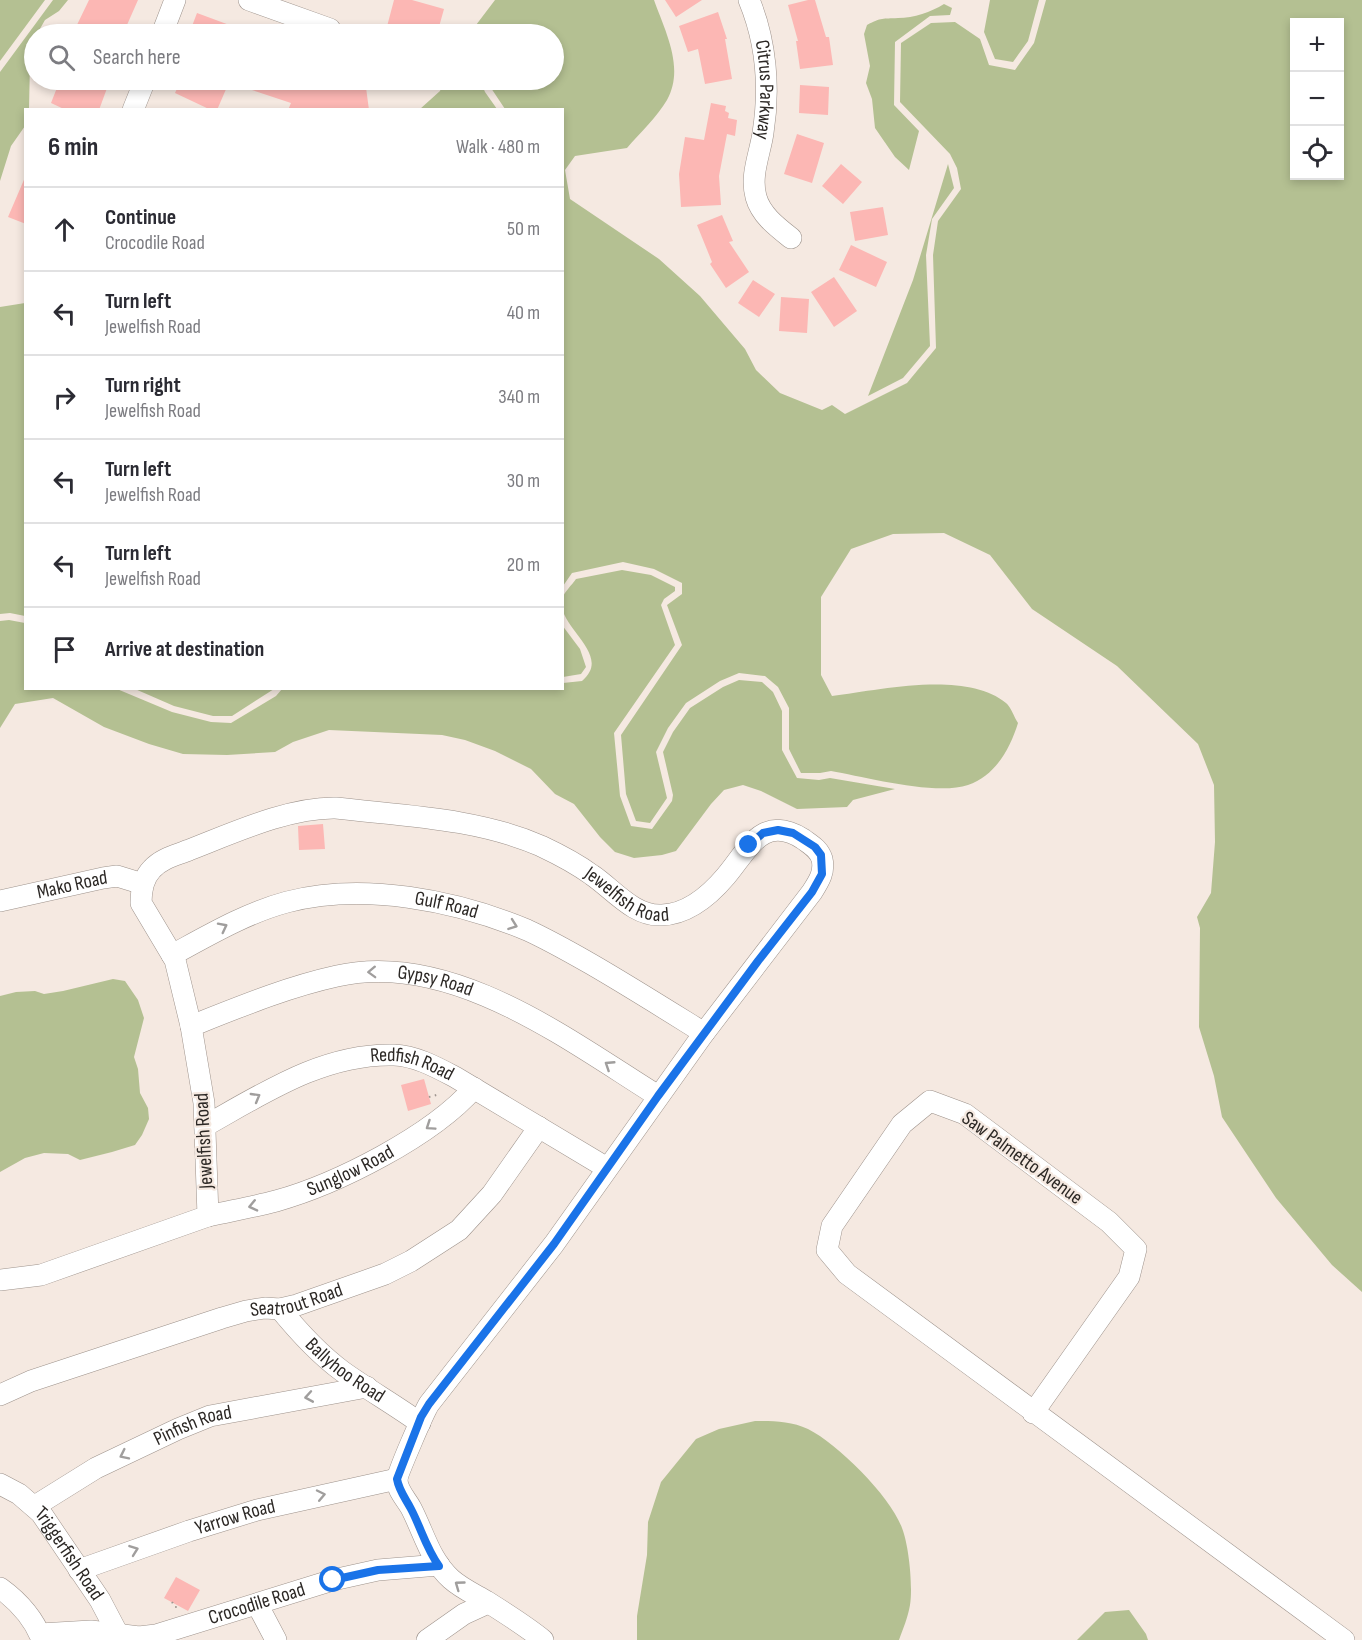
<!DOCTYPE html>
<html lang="en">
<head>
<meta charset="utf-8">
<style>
  :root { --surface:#fff; --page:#f7f7f7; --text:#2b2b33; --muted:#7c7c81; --line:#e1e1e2 }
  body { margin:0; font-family:"Sofia Sans Condensed",sans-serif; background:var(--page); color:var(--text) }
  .controls { position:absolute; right:18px; top:18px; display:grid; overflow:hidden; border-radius:0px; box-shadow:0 3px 9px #0003 }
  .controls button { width:54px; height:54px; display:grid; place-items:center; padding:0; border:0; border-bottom:2px solid var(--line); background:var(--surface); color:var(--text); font:30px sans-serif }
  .stop { position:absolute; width:18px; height:18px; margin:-14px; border:4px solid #1a73e8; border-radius:50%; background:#fff }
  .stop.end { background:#1a73e8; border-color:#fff; box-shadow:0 2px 6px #0008 }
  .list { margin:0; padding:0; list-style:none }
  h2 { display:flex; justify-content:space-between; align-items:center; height:78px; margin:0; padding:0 24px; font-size:26px }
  h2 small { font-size:20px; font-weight:400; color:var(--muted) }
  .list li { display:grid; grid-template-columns:39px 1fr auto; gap:18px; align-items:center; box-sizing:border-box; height:84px; padding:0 24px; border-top:2px solid var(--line) }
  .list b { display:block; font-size:22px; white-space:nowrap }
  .list p { margin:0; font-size:20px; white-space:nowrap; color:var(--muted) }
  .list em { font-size:20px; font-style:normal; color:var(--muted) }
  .icon { flex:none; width:33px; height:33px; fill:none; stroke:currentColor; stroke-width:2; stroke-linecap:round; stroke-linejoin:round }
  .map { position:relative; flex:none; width:1362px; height:1640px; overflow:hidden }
  .search { position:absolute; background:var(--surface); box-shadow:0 3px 9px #0003; left:24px; top:24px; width:540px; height:66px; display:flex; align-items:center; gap:15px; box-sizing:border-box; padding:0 21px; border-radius:33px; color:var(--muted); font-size:22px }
  .panel { position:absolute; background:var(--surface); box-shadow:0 3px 9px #0003; left:24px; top:108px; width:540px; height:582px; border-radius:0px }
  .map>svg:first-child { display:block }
  .green { fill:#b4c092; fill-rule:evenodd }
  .building { fill:#fcb7b4 }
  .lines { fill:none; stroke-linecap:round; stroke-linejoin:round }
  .minor-casing { stroke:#9d928b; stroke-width:22 }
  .path { stroke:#9f9690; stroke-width:2; stroke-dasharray:1.5 4.5; stroke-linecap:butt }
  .minor { stroke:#fff; stroke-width:21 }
  .oneway { stroke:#a09e9d }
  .route { stroke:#1a73e8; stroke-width:8 }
  .labels { text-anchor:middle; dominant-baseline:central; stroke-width:4.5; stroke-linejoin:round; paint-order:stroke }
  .street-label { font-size:20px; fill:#2c2825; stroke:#f5e9e1 }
</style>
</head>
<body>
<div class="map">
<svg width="1362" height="1640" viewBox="0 0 1362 1640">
  <rect width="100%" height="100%" fill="#f5e9e1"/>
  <path class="green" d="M 0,0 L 45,0 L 0,61 Z
    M 53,0 L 68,0 L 59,11 L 45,20 L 37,34 L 34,34 L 30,62 L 29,109 L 26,110 L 25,126 L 11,146 L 0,181 L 0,72 Z
    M 495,0 L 654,0 C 665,31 685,68 667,100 C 657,117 640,133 627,148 L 575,156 L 565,170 L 570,199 L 659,259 L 700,296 L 745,349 L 756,370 L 780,393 L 822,410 L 832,405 L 845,414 L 907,383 L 936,348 L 933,255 L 938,221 L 961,189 L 957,168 L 950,154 L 900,102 L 901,43 L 931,23 L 955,22 L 980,39 L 989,65 L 1015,70 L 1034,43 L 1046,0 L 1362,0 L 1362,1292 L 1332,1265 L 1276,1198 L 1222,1117 L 1214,1076 L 1199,1027 L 1200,928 L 1197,917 L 1211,893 L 1215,842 L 1214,785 L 1198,744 L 1117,666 L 1032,609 L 990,555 L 944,533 L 893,534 L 851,549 L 821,597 L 821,675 L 832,696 C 880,690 966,670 1006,703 C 1011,707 1014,717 1018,723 C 1010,749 995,776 968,785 C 936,796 865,777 831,771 L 820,773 L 801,773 L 789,749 L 789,708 L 778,687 L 765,676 L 739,673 L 720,681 L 686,703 L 668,728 L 656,752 L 667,798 L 650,823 L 636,821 L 626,794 L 621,735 L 682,645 L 667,605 L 682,594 L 682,583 L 654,569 L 623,562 L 572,573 L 563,586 L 562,110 L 505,109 L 491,88 L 488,80 L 554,80 L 554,34 L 472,34 L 473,29 ZM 1294,22 L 1340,22 L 1340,176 L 1294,176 Z
    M 990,0 L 1039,0 L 1028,41 L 1013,62 L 995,59 L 984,32 Z
    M 944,4 L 952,8 L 950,15 L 930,16 L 895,42 L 894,105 L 919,131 L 909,170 L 895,157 L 875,128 L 872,99 L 866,83 L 870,66 L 864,34 L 867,25 C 882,17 882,19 898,18 C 914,18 931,12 944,4 Z
    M 444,80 L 480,80 L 485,92 L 497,109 L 420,109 L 440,91 Z
    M 948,164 L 954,188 L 932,219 L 926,255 L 930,346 L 903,378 L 868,396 L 913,280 Z
    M 25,303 L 26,303 L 25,616 L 10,613 L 0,614 L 0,307 Z
    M 622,570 L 651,575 L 675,587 L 675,591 L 664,599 L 661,605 L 675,645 L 614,733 L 620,796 L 631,826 L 652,829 L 672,801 L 673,795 L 663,752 L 673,732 L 690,708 L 723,687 L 739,680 L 762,682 L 773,692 L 782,711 L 782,750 L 797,778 L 819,780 L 830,778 L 895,789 L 853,800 L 847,807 L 797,809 L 761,791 L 743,785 L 724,790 L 711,804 L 676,851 L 662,855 L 634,858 L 615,852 L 600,837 L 574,804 L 555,794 L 531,769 L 495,751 L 465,740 L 442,735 L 329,730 L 293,742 L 275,752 L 227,755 L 183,754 L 149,744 L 104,727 L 53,698 L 15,704 L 0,728 L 0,621 L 9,620 L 25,623 L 26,688 L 117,689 L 172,712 L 211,722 L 231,723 L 276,696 L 282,689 L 562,688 L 563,683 L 582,681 C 614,654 556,627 562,599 C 564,592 572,585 576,579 Z
    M 562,625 L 580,649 L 586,667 L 581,674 L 563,677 Z
    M 135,689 L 274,688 L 274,689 L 232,716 L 213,716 L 174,706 Z
    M 113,979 L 125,981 L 138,1000 L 144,1018 L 134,1057 L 138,1069 L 140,1093 L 148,1108 L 149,1119 L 142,1135 L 135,1145 L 112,1152 L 80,1160 L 68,1154 L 44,1153 L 25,1158 L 0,1172 L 0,996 L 16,992 L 35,991 L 44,994 L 63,991 Z
    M 755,1421 C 773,1421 791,1421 808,1429 C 838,1444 891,1497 902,1528 C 909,1546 913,1586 910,1605 C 908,1617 903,1629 899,1640 L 637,1640 L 637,1616 L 647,1555 L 648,1522 L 661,1482 L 696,1439 L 719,1429 Z
    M 1129,1610 L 1146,1634 L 1148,1640 L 1077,1640 L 1105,1612 Z"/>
  <path class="building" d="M 89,0 L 138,0 L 123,34 L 88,34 L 75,29 Z
    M 394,0 L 412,0 L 444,9 L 437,34 L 385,34 Z
    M 665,0 L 702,0 L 676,17 Z
    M 808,0 L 815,0 L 826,37 L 829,37 L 833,65 L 800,69 L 796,41 L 798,41 L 788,5 Z
    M 718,12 L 727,39 L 725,39 L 732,79 L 705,84 L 698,49 L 688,52 L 679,26 Z
    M 197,13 L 251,33 L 251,34 L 189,34 Z
    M 60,80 L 110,80 L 99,110 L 66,110 L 51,103 Z
    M 181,80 L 230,80 L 217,110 L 211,110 L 175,93 Z
    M 255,80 L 330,80 L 329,84 L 365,80 L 369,110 L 288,110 L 291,103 L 252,90 Z
    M 800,85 L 829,87 L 828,115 L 799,113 Z
    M 711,103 L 726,106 L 725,111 L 729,113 L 728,118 L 737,120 L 735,136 L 727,134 L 719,176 L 721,205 L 681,207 L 679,174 L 685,137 L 704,140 Z
    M 797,134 L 824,143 L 812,183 L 784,174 Z
    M 841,164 L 862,182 L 843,204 L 822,186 Z
    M 26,175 L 26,224 L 8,217 Z
    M 883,207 L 888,235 L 855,241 L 850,212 Z
    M 722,215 L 733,241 L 729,242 L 749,272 L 726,288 L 710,264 L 712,262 L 697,225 Z
    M 851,245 L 887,262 L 876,287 L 839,270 Z
    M 834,277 L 857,311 L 834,327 L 811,292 Z
    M 753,280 L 775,294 L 759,317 L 738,303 Z
    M 781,297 L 809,299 L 807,333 L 779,331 Z
    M 323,824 L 325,849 L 299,850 L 298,826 Z
    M 424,1079 L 431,1104 L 408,1111 L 401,1085 Z
    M 176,1577 L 200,1590 L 188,1611 L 164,1598 Z"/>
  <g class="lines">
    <defs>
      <g id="minor">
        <path d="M 249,0 L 330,29"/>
        <path id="s1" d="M 749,0 C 766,41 770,88 763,133 C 760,154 750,175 756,197 C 761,215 777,227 791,238"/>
        <path d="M 162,34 L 175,0"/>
        <path d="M 133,110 L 145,80"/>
        <path id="s2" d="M 0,901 L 103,878 L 117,876 L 143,884"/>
        <path id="s3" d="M 172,955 C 209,935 246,913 287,902 C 363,882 455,900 527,930 C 549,940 570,952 591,964 C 629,986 667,1010 704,1033"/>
        <path id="s4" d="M 191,1026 C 239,1007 287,987 337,976 C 451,950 568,1040 658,1096"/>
        <path id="s5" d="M 205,1126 C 264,1093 324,1053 394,1055 C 416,1056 436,1067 455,1077 L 607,1168"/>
        <path id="s6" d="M 208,1216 C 230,1211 253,1207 276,1201 C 337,1184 432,1136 474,1088"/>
        <path id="s7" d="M 0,1280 L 41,1275 L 208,1216 L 204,1103 L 191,1026 L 175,960 L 141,903 C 141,890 143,878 152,869 C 162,858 177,855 189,850 C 233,833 289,807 336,808 C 404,816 477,818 541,846 C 558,854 577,864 592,875 C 613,889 634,917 662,915 C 688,914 710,895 726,876 C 748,850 763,813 803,839 C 811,845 819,849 822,859 C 825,872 819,881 812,892 L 704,1033 L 554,1244 L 429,1404 C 424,1412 397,1474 397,1480 C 397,1490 406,1499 411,1508 C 424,1533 430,1560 451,1579 C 461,1588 474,1594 486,1601 C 505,1613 526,1626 543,1640"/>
        <path id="s8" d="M 280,1309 C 298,1331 319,1354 342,1371 C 367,1389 395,1405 420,1423"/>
        <path id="s9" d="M 0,1395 L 31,1381 L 222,1318 L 246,1311 L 265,1308 L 280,1309 L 297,1305 L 385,1274 L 411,1261 L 459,1230 L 492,1194 L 539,1127"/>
        <path d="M 1033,1413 L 1129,1277 L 1136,1249 L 1109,1222 L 965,1114 L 930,1101 L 902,1124 L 832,1226 L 827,1250 L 847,1274 L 1344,1640"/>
        <path id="s10" d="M 0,1484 L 19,1494 L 41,1513 L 100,1600 L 121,1640"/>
        <path id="s11" d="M 35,1506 L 96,1468 L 178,1429 L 210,1416 L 367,1387"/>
        <path id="s12" d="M 79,1570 L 189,1531 L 257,1510 L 397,1479"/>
        <path d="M 0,1588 C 18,1601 34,1619 42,1640"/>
        <path d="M 257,1604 L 276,1640"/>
        <path id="s13" d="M 40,1634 L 91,1631 L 139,1637 L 156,1635 L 333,1580 L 378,1570 L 439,1565"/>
        <path d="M 427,1640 L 464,1614 L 488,1603"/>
      </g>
    </defs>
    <use href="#minor" class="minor-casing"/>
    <path class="path" d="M 429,1097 L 440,1094
      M 172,1602 L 175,1607 L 181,1607"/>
    <use href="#minor" class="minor"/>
  </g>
  <defs><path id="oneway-chevron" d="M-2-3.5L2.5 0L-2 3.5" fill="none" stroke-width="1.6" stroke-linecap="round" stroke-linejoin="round" transform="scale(1.5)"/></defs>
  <g class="oneway">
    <use href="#oneway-chevron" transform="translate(513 925) rotate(20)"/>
    <use href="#oneway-chevron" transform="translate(223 927) rotate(-27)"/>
    <use href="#oneway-chevron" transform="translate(372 972) rotate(178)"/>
    <use href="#oneway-chevron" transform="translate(609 1065) rotate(-147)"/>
    <use href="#oneway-chevron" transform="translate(256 1097) rotate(-30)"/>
    <use href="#oneway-chevron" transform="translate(430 1126) rotate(146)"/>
    <use href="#oneway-chevron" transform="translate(253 1206) rotate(167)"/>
    <use href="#oneway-chevron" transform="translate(309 1397) rotate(170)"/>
    <use href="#oneway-chevron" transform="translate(124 1455) rotate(154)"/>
    <use href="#oneway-chevron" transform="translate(321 1495) rotate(-12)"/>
    <use href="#oneway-chevron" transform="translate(134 1550) rotate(-20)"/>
    <use href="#oneway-chevron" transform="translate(459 1585) rotate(-144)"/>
  </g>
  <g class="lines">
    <path class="route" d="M 333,1580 L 378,1570 L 439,1566 C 426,1548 421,1528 411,1509 C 406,1499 399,1491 397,1479 L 421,1417 L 429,1404 L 554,1244 L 658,1096 L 758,961 L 812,892 L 822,874 L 821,855 L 815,847 L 793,833 L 778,830 L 763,833 L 749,845"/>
  </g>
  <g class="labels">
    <g class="street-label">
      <text stroke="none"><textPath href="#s1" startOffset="92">Citrus Parkway</textPath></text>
      <text stroke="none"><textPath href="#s2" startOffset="74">Mako Road</textPath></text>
      <text stroke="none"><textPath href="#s7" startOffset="1086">Jewelfish Road</textPath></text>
      <text stroke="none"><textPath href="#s3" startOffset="288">Gulf Road</textPath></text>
      <text stroke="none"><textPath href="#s4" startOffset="254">Gypsy Road</textPath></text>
      <text stroke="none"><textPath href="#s5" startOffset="224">Redfish Road</textPath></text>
      <text transform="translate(204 1141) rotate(-93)">Jewelfish Road</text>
      <text transform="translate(1022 1158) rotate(36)">Saw Palmetto Avenue</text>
      <text stroke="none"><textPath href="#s6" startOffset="150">Sunglow Road</textPath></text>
      <text stroke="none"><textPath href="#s9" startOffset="312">Seatrout Road</textPath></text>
      <text stroke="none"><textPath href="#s8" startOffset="90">Ballyhoo Road</textPath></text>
      <text stroke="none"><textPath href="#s11" startOffset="178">Pinfish Road</textPath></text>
      <text stroke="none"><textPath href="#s12" startOffset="165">Yarrow Road</textPath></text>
      <text stroke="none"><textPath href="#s10" startOffset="100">Triggerfish Road</textPath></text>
      <text stroke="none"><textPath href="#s13" startOffset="222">Crocodile Road</textPath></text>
    </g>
  </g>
</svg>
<div class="controls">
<button>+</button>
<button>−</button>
<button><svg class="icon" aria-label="locate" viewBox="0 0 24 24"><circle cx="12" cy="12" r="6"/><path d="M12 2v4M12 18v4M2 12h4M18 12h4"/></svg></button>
</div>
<div class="stop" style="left:333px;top:1580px"></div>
<div class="stop end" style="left:749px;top:845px"></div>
<div class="search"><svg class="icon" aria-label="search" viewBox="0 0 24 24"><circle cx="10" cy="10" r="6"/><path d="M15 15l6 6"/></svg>Search here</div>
<section class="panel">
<h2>6 min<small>Walk · 480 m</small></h2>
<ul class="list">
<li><svg class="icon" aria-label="ahead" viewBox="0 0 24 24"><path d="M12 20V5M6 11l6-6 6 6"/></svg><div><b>Continue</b><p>Crocodile Road</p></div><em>50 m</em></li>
<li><svg class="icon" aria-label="left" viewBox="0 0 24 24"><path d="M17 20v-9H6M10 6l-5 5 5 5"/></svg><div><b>Turn left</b><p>Jewelfish Road</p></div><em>40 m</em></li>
<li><svg class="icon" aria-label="right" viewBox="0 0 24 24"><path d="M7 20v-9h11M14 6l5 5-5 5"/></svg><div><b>Turn right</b><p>Jewelfish Road</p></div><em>340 m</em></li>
<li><svg class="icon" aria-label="left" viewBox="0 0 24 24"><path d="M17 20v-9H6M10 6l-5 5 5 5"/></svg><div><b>Turn left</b><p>Jewelfish Road</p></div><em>30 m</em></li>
<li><svg class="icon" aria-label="left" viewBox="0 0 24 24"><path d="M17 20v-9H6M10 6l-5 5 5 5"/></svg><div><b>Turn left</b><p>Jewelfish Road</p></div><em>20 m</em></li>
<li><svg class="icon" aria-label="arrive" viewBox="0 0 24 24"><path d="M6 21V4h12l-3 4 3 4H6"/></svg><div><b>Arrive at destination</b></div></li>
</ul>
</section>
</div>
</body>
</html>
